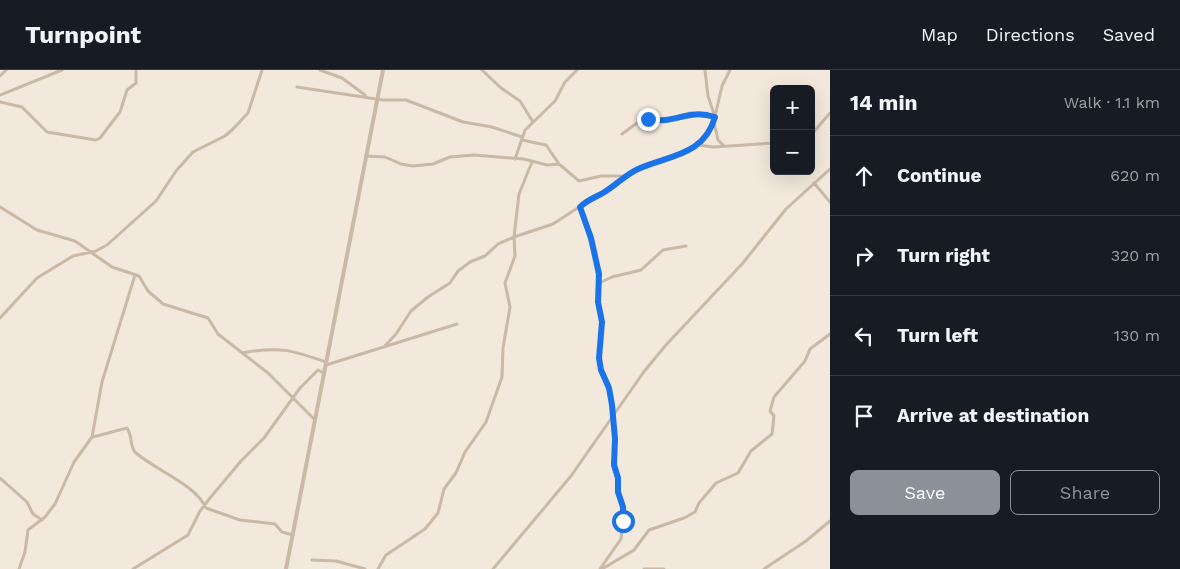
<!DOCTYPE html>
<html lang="en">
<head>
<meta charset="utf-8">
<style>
  :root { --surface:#171b24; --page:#20242c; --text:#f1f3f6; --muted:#9ea1a6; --line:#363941; --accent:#8c9099 }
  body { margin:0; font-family:"Work Sans",sans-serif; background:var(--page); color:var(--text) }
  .controls { position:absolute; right:15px; top:15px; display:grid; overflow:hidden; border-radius:8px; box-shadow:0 5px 20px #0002 }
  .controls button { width:45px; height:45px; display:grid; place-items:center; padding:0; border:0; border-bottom:1px solid var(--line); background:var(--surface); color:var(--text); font:25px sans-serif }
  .stop { position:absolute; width:15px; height:15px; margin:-11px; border:4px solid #1a73e8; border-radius:50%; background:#fff }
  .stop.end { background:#1a73e8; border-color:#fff; box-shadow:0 1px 5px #0008 }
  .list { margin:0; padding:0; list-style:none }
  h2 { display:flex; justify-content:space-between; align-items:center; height:65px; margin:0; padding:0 20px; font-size:21px }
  h2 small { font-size:16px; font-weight:400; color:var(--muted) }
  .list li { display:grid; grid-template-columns:32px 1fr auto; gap:15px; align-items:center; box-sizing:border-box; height:80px; padding:0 20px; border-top:1px solid var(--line) }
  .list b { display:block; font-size:19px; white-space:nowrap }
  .list em { font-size:16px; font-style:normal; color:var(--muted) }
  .actions { display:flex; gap:10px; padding:15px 20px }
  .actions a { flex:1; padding:11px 0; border:1px solid var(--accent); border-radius:8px; text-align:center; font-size:18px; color:var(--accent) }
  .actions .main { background:var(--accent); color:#fff }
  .icon { flex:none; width:28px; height:28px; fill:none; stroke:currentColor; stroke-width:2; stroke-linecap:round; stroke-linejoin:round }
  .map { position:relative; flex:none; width:830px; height:499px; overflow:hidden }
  header { display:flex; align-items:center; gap:30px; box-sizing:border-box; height:70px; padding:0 25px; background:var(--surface); border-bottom:1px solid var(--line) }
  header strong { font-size:24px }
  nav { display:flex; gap:28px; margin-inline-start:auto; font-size:18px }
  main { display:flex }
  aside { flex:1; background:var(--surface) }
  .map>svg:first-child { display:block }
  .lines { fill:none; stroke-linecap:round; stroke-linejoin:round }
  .minor { stroke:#cab9a7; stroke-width:3 }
  .tertiary { stroke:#cab9a7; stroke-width:4 }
  .route { stroke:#1a73e8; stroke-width:6 }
</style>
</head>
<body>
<header>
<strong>Turnpoint</strong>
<nav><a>Map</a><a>Directions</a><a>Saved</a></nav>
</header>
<main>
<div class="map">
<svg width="830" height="499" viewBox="0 0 830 499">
  <rect width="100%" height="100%" fill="#f2e8db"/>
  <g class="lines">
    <path class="minor" d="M 320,0 L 342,8 L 365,25
      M 482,0 L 501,18 L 520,31 L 533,52
      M 0,6 L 6,0
      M 297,17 L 383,30 L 406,30 L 463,52 L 492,57 L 522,67
      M 0,25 L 62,0
      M 0,32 L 22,37 L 47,62 L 96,70 L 100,68 L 120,42 L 127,20 L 136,13 L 136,0
      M 714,52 L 718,70 L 723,75
      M 622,64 L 641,50 L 673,50 L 689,43 L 715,47 L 708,26 L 705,0
      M 811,65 L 830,43
      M 522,70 L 546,75 L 559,94 L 579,111 L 601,106 L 624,106
      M 698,75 L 713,77 L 774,73
      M 366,86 L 385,87 L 401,94 L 413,96 L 433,94 L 450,87 L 474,85 L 524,89 L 547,95 L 559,94
      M 515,89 L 525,60 L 555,31 L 565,12 L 577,0
      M 814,113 L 830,132
      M 0,137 L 37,160 L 75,171 L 112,197 L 139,206 L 148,221 L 163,234 L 208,248 L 218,264 L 268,303 L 315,350
      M 580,137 L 597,194 L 598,232 L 602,252 L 600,296 L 609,318 L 615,369 L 614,395 L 618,408 L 618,422 L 624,442 L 621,469 L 600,499
      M 599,213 L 612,207 L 641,200 L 663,180 L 686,176
      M 0,248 L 37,208 L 73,186 L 96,181 L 107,175 L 156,131 L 176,101 L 193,82 L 225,66 L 233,59 L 248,43 L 262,0
      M 384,277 L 396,264 L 411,241 L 428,227 L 450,213 L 458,201 L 470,192 L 485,186 L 498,174 L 514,167 L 553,154 L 636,100 L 684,84 L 692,79 L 705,67 L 714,51 L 722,16 L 730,0
      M 242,283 C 279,276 292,280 326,292
      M 326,295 L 457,254
      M 93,367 L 127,358 C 133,366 129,377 136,383 C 157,401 195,414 206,438 L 240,450 L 275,454 L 282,462 L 293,465
      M 0,408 L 27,432 L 33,444 L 42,450
      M 312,490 L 336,491 L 365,499
      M 19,499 L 25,482 L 28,460 L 45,447 L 55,434 L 74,392 L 92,367 L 102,312 L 135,205
      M 133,499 L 188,465 L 200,441 L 210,428 L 241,391 L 264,368 L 300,318 L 318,300 L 324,303
      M 378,499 L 386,485 L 425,459 L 438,443 L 444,419 L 456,403 L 465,382 L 486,352 L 502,307 L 503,278 L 510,237 L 505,213 L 515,186 L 514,167 L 519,124 L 532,92
      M 493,499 L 571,406 L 643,303 L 665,276 L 742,194 L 786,139 L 830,99
      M 602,499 L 634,480 L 649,460 L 684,448 L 695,442 L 699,433 L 716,413 L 738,403 L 751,381 L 772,364 L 774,346 L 770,341 L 774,327 L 805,291 L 810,279 L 830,264
      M 644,499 L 664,499
      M 764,499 L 806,471 L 830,451"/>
    <path class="tertiary" d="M 286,499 L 383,0"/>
  </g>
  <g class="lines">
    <path class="route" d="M 623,451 L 623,437 L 618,422 L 618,408 L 614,395 L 615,369 L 612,335 L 609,318 L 601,300 L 599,288 L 602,252 L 598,232 L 599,204 L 591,168 L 580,137 C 587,130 594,128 603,123 C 615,116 625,105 638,99 C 669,85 704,86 715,47 C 686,38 675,55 648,49"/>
  </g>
</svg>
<div class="controls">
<button>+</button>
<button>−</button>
</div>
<div class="stop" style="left:623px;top:451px"></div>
<div class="stop end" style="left:648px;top:49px"></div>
</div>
<aside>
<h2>14 min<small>Walk · 1.1 km</small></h2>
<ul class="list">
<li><svg class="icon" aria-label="ahead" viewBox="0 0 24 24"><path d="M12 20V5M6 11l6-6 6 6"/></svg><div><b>Continue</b></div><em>620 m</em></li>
<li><svg class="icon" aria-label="right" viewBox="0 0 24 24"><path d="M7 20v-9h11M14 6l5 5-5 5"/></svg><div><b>Turn right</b></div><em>320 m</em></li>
<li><svg class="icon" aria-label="left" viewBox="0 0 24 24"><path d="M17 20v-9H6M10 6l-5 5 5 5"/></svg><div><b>Turn left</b></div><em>130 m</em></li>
<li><svg class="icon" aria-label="arrive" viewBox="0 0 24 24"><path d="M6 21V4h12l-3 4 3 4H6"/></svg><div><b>Arrive at destination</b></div></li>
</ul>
<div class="actions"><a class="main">Save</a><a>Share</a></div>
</aside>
</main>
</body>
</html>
